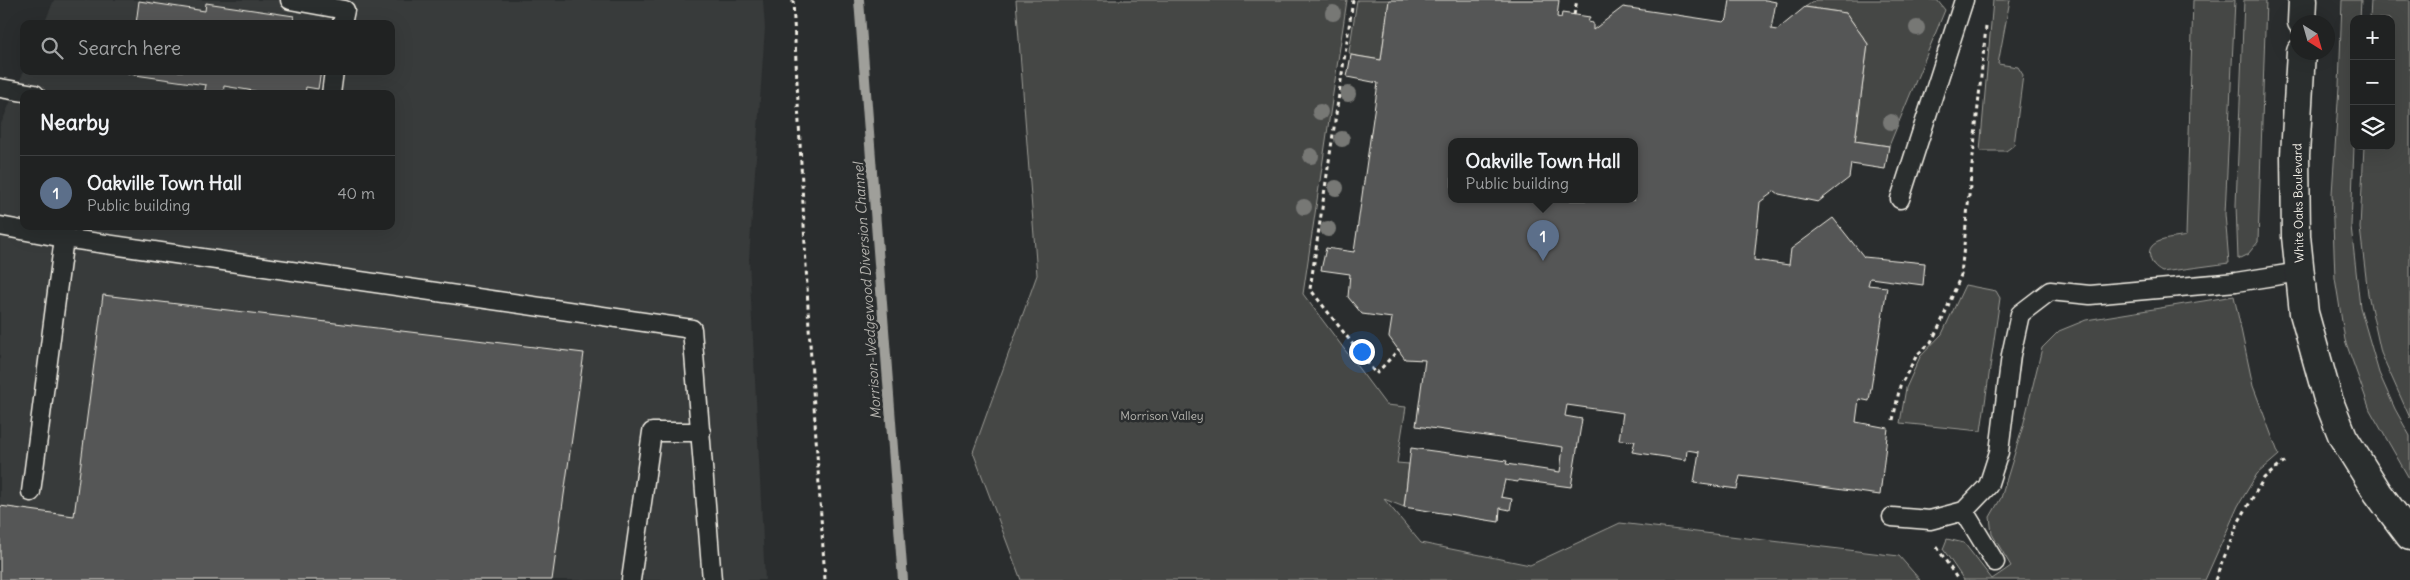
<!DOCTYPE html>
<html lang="en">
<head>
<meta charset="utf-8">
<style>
  :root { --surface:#202222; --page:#2d2f2f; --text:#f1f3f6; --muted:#a2a4a5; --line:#3d3f40; --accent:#1a73e8 }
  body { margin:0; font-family:Delius,sans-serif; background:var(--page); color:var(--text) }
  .controls { position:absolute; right:15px; top:15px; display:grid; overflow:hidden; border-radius:10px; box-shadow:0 5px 20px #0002 }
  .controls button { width:45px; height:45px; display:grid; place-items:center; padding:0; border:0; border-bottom:1px solid var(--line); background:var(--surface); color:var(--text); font:25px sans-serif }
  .compass { position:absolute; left:2290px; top:15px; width:45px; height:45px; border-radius:50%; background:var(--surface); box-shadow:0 5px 20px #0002; rotate:143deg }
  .you { position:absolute; left:1361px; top:351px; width:18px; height:18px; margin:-12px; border:4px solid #fff; border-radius:50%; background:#1a73e8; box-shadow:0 0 0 8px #1a73e833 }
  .badge { display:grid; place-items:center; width:32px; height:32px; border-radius:50%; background:var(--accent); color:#fff; font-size:16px; font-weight:700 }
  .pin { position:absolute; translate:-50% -41px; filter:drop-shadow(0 1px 2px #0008) }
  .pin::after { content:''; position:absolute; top:26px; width:18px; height:15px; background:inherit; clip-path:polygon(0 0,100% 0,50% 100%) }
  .popup { position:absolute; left:1448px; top:138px; width:190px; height:65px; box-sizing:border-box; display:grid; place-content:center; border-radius:10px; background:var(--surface); filter:drop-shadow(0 1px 4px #0005); font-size:16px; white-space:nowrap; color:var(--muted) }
  .popup b { font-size:19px; color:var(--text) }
  .popup::after { content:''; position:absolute; left:50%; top:100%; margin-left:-10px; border:10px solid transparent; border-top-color:var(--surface) }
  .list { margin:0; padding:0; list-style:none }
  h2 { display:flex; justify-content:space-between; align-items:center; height:65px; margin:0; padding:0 20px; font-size:21px }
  h2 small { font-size:16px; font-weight:400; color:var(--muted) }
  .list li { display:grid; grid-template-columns:32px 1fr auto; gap:15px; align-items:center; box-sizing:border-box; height:75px; padding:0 20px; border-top:1px solid var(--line) }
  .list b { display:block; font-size:19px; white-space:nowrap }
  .list p { margin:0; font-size:16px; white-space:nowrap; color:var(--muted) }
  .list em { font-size:16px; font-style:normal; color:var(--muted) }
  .icon { flex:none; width:28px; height:28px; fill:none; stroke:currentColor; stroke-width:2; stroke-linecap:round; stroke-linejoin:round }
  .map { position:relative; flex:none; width:2410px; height:580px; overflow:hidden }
  .search { position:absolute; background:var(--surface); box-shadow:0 5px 20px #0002; left:20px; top:20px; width:375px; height:55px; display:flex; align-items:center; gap:12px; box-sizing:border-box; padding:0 18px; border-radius:10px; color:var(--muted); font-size:19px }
  .panel { position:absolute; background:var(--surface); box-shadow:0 5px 20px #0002; left:20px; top:90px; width:375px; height:140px; border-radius:10px }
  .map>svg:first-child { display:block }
  .built { fill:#373a3a; fill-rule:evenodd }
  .green { fill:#444645; stroke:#9c9c96 }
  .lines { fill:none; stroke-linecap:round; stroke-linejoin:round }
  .stream { stroke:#9f9f9a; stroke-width:10 }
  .building { fill:#555756; stroke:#f4f1e8; fill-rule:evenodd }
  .lane-casing { stroke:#f4f1e8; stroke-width:21 }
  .street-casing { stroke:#f4f1e8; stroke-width:31 }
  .path { stroke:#f4f1e8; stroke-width:3; stroke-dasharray:4 4; stroke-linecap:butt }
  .lane { stroke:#2a2d2e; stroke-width:18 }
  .street { stroke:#2a2d2e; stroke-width:28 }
  .tree { fill:#777875 }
  .labels { text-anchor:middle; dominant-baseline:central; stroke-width:5; stroke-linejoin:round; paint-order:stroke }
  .street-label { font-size:12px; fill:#f4f1e8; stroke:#2a2d2e }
  .park-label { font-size:12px; fill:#b6b5af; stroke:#2a2d2e }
  .water-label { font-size:14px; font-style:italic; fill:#b5b3ae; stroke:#2a2d2e }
</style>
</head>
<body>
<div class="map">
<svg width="2410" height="580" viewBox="0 0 2410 580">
  <rect width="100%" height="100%" fill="#2a2d2e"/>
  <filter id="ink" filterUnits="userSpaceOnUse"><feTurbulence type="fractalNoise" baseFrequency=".02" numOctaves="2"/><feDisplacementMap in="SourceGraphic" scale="10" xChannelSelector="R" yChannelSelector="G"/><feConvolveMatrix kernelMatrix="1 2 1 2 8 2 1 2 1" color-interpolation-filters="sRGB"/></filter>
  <g filter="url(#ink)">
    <path class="built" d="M 54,0 L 763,0 L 765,28 L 749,259 L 765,580 L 0,580 L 0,126 L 24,71 L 391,71 L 391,24 L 44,24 ZM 24,94 L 391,94 L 391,226 L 24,226 Z"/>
    <path class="green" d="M 1016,0 L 1347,0 L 1303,294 L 1386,405 L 1406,407 L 1397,463 L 1409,464 L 1404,507 L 1384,499 L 1421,543 L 1530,565 L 1620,523 L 1899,556 L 1920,580 L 1021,580 L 973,452 L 1037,275 Z
      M 1357,0 L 1389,0 L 1381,60 L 1351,55 L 1349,52 Z
      M 1816,0 L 1937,0 L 1945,10 L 1889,146 L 1855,141 L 1868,44 L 1846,13 L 1805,7 Z
      M 1993,0 L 2010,0 L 1998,64 L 2018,67 L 2023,75 L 2014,145 L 2006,151 L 1980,151 Z
      M 2193,0 L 2235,0 L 2225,214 L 2229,263 L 2162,272 C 2155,268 2152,265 2150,257 C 2145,238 2175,239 2186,236 Z
      M 2244,0 L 2266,0 L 2258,242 L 2248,254 L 2238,259 L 2236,205 Z
      M 2342,0 L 2361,0 L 2360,19 L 2354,19 L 2354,146 L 2351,226 L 2360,307 L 2379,373 L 2395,409 L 2410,436 L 2410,480 L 2370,410 L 2345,340 L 2335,278 L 2332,194 L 2339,87 Z
      M 2371,0 L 2410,0 L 2410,418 L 2381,353 L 2368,294 L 2360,228 L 2364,146 L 2391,146 L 2391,19 L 2370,19 Z
      M 1965,285 L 1996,291 L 2000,298 L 1981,431 L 1900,423 L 1906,388 L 1920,357 L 1942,334 Z
      M 2234,296 L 2253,386 L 2279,455 L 2257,474 L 2238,506 L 2205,580 L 1964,580 L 1943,549 L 1947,539 L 1964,543 L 1992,579 L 2011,566 L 1992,534 L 1990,517 L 2001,498 L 2023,426 L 2042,348 L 2059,331 L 2086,320 Z"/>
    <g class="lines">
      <path class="stream" d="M 859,0 L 903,580"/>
    </g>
    <path class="building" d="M 1389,0 L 1559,0 L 1557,17 L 1561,18 L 1562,13 L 1590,17 L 1588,22 L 1593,23 L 1593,30 L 1623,7 L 1724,22 L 1727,19 L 1730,0 L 1766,0 L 1776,2 L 1771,29 L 1777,30 L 1805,7 L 1846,13 L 1868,44 L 1855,141 L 1889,146 L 1885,169 L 1851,164 L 1849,178 L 1818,202 L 1779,194 L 1775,191 L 1760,202 L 1754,260 L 1789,265 L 1791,249 L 1833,218 L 1864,257 L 1925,263 L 1923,285 L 1870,278 L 1868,285 L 1887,287 L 1869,401 L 1859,399 L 1856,422 L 1888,428 L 1880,495 L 1740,476 L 1737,489 L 1694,483 L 1699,452 L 1687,450 L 1686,460 L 1632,452 L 1635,441 L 1619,440 L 1623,413 L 1567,405 L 1565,416 L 1582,419 L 1571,487 L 1518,480 L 1518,482 L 1505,480 L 1501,497 L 1512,499 L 1510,510 L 1500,508 L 1499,522 L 1404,507 L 1411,448 L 1507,461 L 1506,464 L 1560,472 L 1563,447 L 1416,426 L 1425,360 L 1405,359 L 1389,337 L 1392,318 L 1362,314 L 1348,297 L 1350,274 L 1321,270 L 1326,248 L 1354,252 L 1378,83 L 1347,77 L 1351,55 L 1381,60 ZM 1452,142 L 1634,142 L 1634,200 L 1452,200 Z
      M 139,1 L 205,11 L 206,3 L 294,16 L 293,24 L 136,24 Z
      M 129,71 L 321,71 L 318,89 L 306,87 L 305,94 L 272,94 L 224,86 L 223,94 L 204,94 L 206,85 L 128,74 Z
      M 103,295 L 584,353 L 552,580 L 0,580 L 0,506 L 74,516 Z"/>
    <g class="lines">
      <defs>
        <path id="lane" d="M 290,0 L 345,10 L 342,24
          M 0,88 L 35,94
          M 331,94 L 334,71
          M 1900,199 L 1964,0
          M 0,226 L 64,238 L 692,329 L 712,580
          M 31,492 L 64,238
          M 1964,511 L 1995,562
          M 1892,517 L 1930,520 L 1964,511 L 1988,486 L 1999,452 L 2011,355 L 2020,314 L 2050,291 L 2090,295 L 2236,282 L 2300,272
          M 631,580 L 652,432 L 701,432"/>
        <path id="street" d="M 2302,22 L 2303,0
          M 2301,52 L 2295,155 L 2296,236 L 2304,313 L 2328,399 L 2343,437 L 2378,493 L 2410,536"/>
      </defs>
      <use href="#lane" class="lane-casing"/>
      <use href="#street" class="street-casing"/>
      <path class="path" d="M 793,0 L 809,327 L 825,580
        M 1353,0 L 1310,289 L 1376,374 L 1399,349
        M 1574,15 L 1577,0
        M 1893,420 L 1900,386 L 1917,355 L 1931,342 L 1940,325 L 1961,275 L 1986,27
        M 1937,547 L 1958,580
        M 2215,580 L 2238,523 L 2264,478 L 2286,461"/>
      <use href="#lane" class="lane"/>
      <use href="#street" class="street"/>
    </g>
    <g class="tree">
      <circle cx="1333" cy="13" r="8"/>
      <circle cx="1917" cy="28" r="8"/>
      <circle cx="1348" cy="94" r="8"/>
      <circle cx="1320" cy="112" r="8"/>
      <circle cx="1891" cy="122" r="8"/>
      <circle cx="1342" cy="139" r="8"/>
      <circle cx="1311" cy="156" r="8"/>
      <circle cx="1336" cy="188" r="8"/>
      <circle cx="1304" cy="207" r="8"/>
      <circle cx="1328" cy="229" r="8"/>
    </g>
  </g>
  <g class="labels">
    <g class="street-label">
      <text transform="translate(2298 203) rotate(-91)">White Oaks Boulevard</text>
    </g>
    <g class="park-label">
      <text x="1162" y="415">Morrison Valley</text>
    </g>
    <g class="water-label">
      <text transform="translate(867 291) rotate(-94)">Morrison-Wedgewood Diversion Channel</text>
    </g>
  </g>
</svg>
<div class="controls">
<button>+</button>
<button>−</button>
<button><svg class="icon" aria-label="layers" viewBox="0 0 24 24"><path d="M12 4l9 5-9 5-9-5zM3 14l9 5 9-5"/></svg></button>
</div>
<svg class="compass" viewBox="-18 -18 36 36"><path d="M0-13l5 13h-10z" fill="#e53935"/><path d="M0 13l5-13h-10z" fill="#a2a4a5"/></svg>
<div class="you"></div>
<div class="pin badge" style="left:1543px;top:261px;background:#5c6f8a">1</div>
<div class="popup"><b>Oakville Town Hall</b>Public building</div>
<div class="search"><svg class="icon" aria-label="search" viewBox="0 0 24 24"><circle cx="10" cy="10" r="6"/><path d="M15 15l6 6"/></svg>Search here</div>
<section class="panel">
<h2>Nearby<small></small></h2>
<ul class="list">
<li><span class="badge" style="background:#5c6f8a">1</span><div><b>Oakville Town Hall</b><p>Public building</p></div><em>40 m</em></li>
</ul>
</section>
</div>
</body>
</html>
